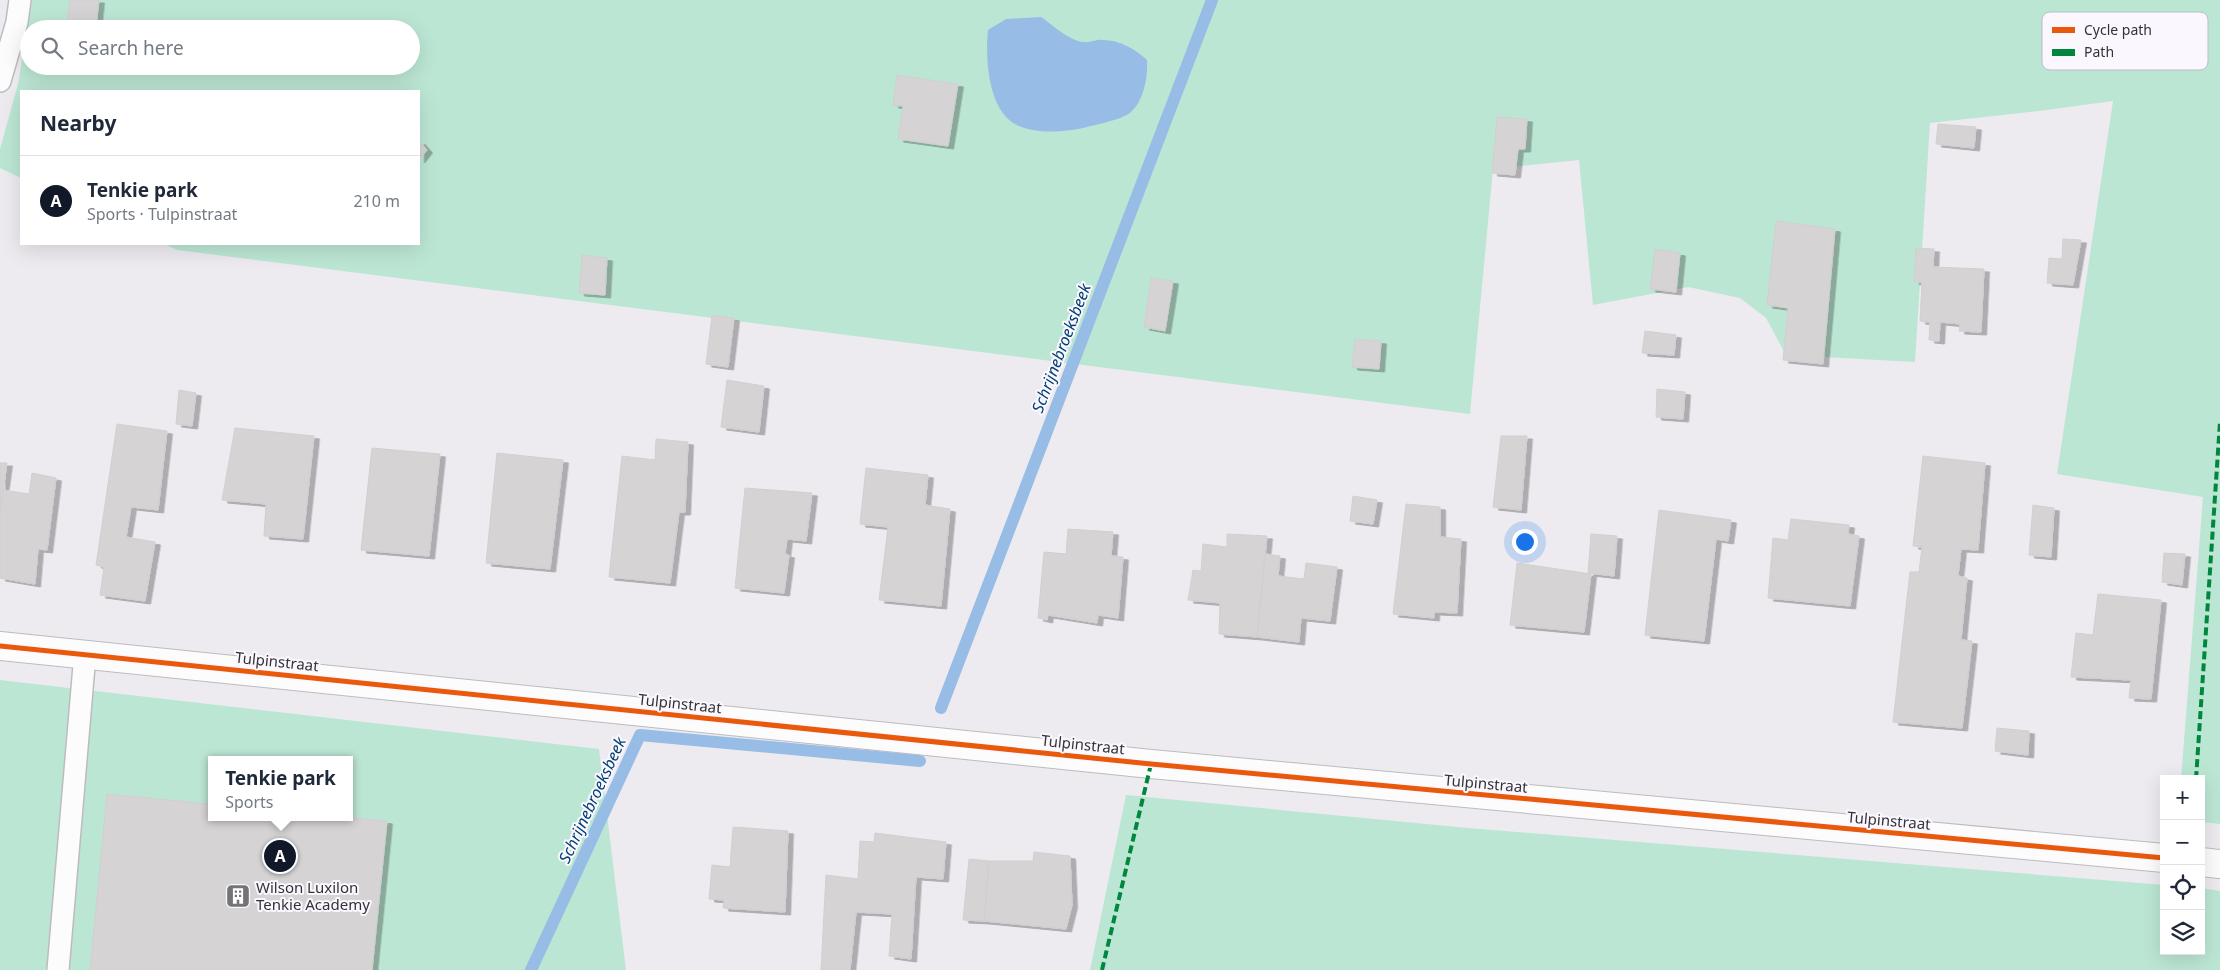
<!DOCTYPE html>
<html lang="en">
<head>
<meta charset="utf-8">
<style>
  :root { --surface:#fff; --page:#f2f2f3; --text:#1f2937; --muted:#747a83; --line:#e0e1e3; --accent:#111827 }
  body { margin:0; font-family:"Noto Sans",sans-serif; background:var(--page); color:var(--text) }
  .controls { position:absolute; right:15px; bottom:15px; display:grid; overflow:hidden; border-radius:0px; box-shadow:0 5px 20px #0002 }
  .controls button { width:45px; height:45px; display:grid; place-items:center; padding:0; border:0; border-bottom:1px solid var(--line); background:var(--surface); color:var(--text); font:25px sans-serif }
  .you { position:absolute; left:1524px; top:541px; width:18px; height:18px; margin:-12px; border:4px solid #fff; border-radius:50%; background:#1a73e8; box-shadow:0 0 0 8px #1a73e833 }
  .badge { display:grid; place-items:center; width:32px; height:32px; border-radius:50%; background:var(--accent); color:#fff; font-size:16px; font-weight:700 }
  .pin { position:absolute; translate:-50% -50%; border:2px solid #fff; box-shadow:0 1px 5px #0006 }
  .popup { position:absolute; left:208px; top:756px; width:145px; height:65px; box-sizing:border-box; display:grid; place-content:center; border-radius:0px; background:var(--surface); filter:drop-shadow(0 1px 4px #0005); font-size:16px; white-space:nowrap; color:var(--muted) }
  .popup b { font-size:19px; color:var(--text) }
  .popup::after { content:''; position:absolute; left:50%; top:100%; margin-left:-10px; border:10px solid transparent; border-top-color:var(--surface) }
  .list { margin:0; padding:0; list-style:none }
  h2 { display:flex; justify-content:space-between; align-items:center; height:65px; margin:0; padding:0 20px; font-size:21px }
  h2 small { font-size:16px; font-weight:400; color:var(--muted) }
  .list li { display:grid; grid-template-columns:32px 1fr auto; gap:15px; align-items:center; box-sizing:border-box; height:90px; padding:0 20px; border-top:1px solid var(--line) }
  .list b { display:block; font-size:19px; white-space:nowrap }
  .list p { margin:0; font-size:16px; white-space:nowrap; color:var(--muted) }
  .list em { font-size:16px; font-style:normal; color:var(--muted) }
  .icon { flex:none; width:28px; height:28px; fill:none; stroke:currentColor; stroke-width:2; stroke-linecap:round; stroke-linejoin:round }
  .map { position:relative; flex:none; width:2220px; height:970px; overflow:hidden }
  .search { position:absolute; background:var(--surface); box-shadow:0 5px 20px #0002; left:20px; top:20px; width:400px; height:55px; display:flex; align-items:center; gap:12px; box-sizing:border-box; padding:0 18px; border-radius:28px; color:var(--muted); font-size:19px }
  .panel { position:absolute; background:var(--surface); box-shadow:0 5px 20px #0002; left:20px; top:90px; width:400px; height:155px; border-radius:0px }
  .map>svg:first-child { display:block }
  .green { fill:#bce6d4; fill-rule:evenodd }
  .water { fill:#97bce5 }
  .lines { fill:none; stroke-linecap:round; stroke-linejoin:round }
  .stream { stroke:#97bce5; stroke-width:12 }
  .building { fill:#d5d3d4; stroke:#d1cfd0; filter:url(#shadow) }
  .lane-casing { stroke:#bcbbbe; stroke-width:24 }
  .street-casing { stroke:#bcbbbe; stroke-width:30 }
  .lane { stroke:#fcfcfd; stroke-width:21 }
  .street { stroke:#fcfcfd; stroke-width:28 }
  .quiet { stroke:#00873e; stroke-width:4; stroke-dasharray:8 4; stroke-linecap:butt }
  .cycleway-casing { stroke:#fbf7ff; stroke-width:8 }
  .cycleway { stroke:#e8590c; stroke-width:5 }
  .labels { text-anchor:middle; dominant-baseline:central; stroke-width:4; stroke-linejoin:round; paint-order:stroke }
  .street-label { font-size:15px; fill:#333235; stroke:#fbf7ff }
  .poi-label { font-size:15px; fill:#333235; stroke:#fbf7ff; text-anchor:start }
  .water-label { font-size:16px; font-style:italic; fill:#004173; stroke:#fbf7ff }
  .key { fill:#fbf7ff; stroke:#bfbcc2; stroke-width:1 }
  .key-label { font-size:14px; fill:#333235 }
</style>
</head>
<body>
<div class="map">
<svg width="2220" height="970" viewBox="0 0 2220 970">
  <defs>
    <filter id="shadow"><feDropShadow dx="5.5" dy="3" stdDeviation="0" flood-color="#0004"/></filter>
  </defs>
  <rect width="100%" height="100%" fill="#edebf0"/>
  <path class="green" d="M 32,0 L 2220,0 L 2220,824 L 2201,822 L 2201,779 L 2181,779 L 2203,497 L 2057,474 L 2113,101 L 2039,111 L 1930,123 L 1915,362 L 1786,355 L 1766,318 L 1740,298 L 1688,287 L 1593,305 L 1579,160 L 1493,169 L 1470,414 L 177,250 L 164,244 L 419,244 L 419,91 L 21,91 L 21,178 L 0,168 L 0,149 L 18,84 ZM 29,29 L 411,29 L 411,66 L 29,66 Z
    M 0,680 L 599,749 L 626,970 L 0,970 ZM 211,760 L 349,760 L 349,817 L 211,817 Z
    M 1126,795 L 1468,828 L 2164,885 L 2164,951 L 2201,951 L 2201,888 L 2220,891 L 2220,970 L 1090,970 Z"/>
  <path class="water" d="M 1041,17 C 1053,25 1069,41 1084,42 C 1090,43 1097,39 1103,40 C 1120,40 1135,49 1147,60 C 1148,77 1144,101 1130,113 C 1120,120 1095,125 1083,128 C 1063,132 1038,134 1019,126 C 988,114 985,58 988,30 L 1006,19 Z"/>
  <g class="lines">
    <path class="stream" d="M 941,708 L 1212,0
      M 531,970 L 640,735 L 920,761"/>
  </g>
  <path class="building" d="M 70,0 L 99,0 L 96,27 L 67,23 Z
    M 897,75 L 958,84 L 948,146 L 898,139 L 903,106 L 893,105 Z
    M 1497,117 L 1527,119 L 1525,149 L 1518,149 L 1515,175 L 1492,173 Z
    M 1938,124 L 1976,127 L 1974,148 L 1936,144 Z
    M 419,141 L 427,150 L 419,160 Z
    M 1776,221 L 1835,229 L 1823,364 L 1783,360 L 1788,308 L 1767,305 Z
    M 2063,239 L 2081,240 L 2073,285 L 2047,283 L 2049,258 L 2062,259 Z
    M 1916,248 L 1934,249 L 1933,267 L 1984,269 L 1981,332 L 1959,331 L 1960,324 L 1940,322 L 1939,341 L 1929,340 L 1930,322 L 1920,321 L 1922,282 L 1914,282 Z
    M 1655,249 L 1680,253 L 1676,292 L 1650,289 Z
    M 582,255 L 607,258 L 605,295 L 579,293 Z
    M 1151,278 L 1173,281 L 1165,331 L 1144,327 Z
    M 712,315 L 734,318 L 728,367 L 706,364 Z
    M 1645,331 L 1676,335 L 1674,355 L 1642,353 Z
    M 1355,339 L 1381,341 L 1379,369 L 1352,367 Z
    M 727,380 L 764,386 L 759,432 L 721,427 Z
    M 1657,389 L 1685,392 L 1683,419 L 1656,417 Z
    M 179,390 L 196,393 L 192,426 L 176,424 Z
    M 117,424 L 167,431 L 158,510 L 131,507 L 126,537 L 155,542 L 145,601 L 100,595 L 104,567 L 96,565 Z
    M 235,428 L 314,436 L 303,539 L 264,536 L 266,504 L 222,500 Z
    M 1501,436 L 1527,436 L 1521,510 L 1493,507 Z
    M 656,439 L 688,442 L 685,512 L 679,512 L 670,583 L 609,577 L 622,456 L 655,460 Z
    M 372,448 L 440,454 L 429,556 L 361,550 Z
    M 497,453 L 563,460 L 550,569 L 486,563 Z
    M 1923,456 L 1985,463 L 1978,550 L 1961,549 L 1958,576 L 1967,578 L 1961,640 L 1972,641 L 1962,728 L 1893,722 L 1910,572 L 1919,572 L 1922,547 L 1913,546 Z
    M 0,463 L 7,463 L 0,512 Z
    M 866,468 L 928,475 L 925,505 L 950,509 L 941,606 L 879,600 L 888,527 L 860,524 Z
    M 32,473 L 56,478 L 47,550 L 38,549 L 35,584 L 0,578 L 0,512 L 3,490 L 29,494 Z
    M 745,488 L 812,493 L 806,541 L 787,539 L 785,554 L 789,555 L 784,593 L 735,588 Z
    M 1353,496 L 1377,500 L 1373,524 L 1350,521 Z
    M 1406,504 L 1440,507 L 1440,537 L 1461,539 L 1457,613 L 1434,612 L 1434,618 L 1393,614 Z
    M 2033,505 L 2054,508 L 2051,557 L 2029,555 Z
    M 1659,510 L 1731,520 L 1728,541 L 1716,539 L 1704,641 L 1645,635 Z
    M 1791,519 L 1849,525 L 1848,534 L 1859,536 L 1850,606 L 1768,598 L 1773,538 L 1788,540 Z
    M 1068,529 L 1113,532 L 1111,556 L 1123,557 L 1118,618 L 1098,615 L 1097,623 L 1048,615 L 1047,620 L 1038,618 L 1044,552 L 1066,554 Z
    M 1227,534 L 1267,536 L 1257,637 L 1219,634 L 1220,603 L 1188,600 L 1193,570 L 1201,571 L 1203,544 L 1227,547 Z
    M 1591,534 L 1617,536 L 1614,576 L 1588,573 Z
    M 2164,553 L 2185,554 L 2182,585 L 2162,582 Z
    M 1265,554 L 1280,556 L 1278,576 L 1304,579 L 1306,563 L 1337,567 L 1330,621 L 1301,618 L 1299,642 L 1257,637 Z
    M 1517,563 L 1591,574 L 1584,632 L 1510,625 Z
    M 2098,594 L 2161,600 L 2151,699 L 2129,698 L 2131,680 L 2071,677 L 2076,633 L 2093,635 Z
    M 1997,728 L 2029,731 L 2028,755 L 1995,751 Z
    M 107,794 L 211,804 L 211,817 L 346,817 L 387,821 L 372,970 L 90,970 Z
    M 733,827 L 788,831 L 785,912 L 723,908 L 724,900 L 709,899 L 712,865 L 730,867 Z
    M 875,833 L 946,842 L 943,879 L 916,877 L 911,959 L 889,956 L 892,914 L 856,912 L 850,970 L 821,970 L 826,875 L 858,879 L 860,841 L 874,842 Z
    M 1034,852 L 1070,856 L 1072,905 L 1066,929 L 984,921 L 989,861 L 1033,861 Z
    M 969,859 L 989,861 L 984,921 L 963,920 Z"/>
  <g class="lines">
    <defs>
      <path id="lane" d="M 0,81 L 17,22 L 20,0
        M 58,970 L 85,654"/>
      <path id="street" d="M 0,646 L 1151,764 L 2164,858
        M 2201,862 L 2220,864"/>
    </defs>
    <use href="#lane" class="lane-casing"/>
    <use href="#street" class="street-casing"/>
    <use href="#lane" class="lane"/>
    <use href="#street" class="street"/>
    <path class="quiet" d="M 2196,779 L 2220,422
      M 1102,970 L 1151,764"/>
    <defs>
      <path id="cycleway" d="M 0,646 L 1151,764 L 2164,858"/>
    </defs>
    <use href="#cycleway" class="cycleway-casing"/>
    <use href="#cycleway" class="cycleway"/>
  </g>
  <defs>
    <symbol id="building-square" viewBox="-11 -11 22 22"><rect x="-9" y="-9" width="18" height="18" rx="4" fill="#747376" stroke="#fbf7ff"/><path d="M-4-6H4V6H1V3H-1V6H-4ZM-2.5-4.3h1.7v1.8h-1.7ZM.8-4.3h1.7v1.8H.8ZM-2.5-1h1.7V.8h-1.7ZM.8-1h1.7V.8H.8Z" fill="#fff"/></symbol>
  </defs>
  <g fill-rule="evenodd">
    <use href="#building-square" x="224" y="882" width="28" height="28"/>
  </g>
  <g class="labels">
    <g class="street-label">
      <text transform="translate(277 661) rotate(6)">Tulpinstraat</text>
      <text transform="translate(680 703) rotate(6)">Tulpinstraat</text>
      <text transform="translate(1083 744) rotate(6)">Tulpinstraat</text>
      <text transform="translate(1486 783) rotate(5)">Tulpinstraat</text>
      <text transform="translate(1889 820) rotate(5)">Tulpinstraat</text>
    </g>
    <g class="poi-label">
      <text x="256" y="887">Wilson Luxilon<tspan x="256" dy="17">Tenkie Academy</tspan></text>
    </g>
    <g class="water-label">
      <text transform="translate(1061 348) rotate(-69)">Schrijnebroeksbeek</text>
      <text transform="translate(592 800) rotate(-65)">Schrijnebroeksbeek</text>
    </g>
  </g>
  <rect x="2042" y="12" width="166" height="58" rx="8" class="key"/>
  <rect x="2052" y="27" width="23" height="6" fill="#e8590c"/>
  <rect x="2052" y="49" width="23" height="7" fill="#00873e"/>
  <g class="key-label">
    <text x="2084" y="35">Cycle path</text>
    <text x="2084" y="57">Path</text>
  </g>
</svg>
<div class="controls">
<button>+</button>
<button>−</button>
<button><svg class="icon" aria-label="locate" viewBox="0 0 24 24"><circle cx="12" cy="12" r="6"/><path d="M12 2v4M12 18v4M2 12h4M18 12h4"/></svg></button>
<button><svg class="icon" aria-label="layers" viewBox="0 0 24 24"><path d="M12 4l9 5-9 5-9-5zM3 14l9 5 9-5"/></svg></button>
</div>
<div class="you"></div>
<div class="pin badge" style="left:280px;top:856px">A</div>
<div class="popup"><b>Tenkie park</b>Sports</div>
<div class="search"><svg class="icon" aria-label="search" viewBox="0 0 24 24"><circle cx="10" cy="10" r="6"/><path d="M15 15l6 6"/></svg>Search here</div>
<section class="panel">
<h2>Nearby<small></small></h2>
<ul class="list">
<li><span class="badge">A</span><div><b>Tenkie park</b><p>Sports · Tulpinstraat</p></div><em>210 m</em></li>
</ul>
</section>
</div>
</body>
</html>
